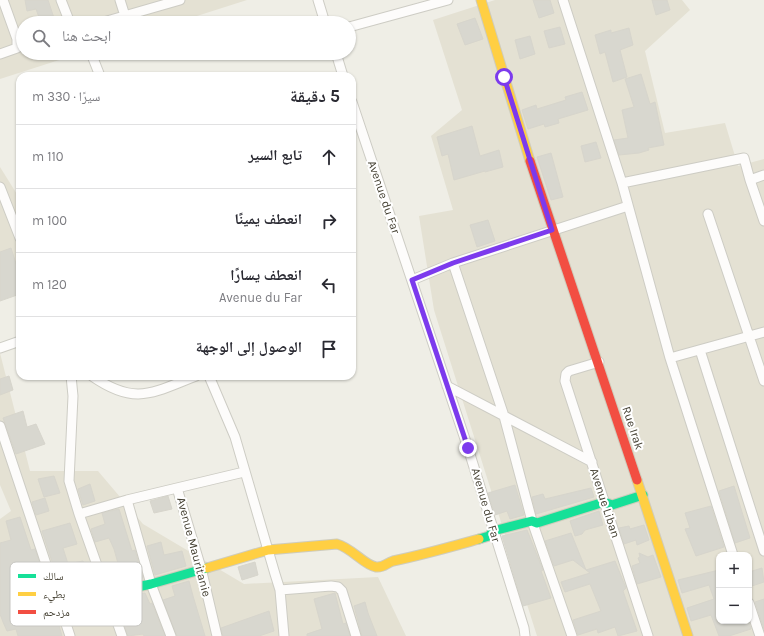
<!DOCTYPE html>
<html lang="ar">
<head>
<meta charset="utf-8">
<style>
  :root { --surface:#fff; --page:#f7f7f7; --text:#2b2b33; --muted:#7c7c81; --line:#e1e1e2 }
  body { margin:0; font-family:Karla,"Noto Naskh Arabic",sans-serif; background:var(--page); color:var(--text); direction:rtl }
  .controls { position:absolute; right:12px; bottom:12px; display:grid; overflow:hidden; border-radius:8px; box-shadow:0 1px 3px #0004 }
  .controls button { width:36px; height:36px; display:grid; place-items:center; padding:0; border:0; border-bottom:1px solid var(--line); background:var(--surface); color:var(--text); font:20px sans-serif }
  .stop { position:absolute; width:12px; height:12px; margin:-9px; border:3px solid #7c3aed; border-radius:50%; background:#fff }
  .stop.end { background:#7c3aed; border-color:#fff; box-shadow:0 1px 4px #0008 }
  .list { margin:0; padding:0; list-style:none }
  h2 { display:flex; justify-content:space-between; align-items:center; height:52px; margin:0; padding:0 16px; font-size:17px }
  h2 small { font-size:13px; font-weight:400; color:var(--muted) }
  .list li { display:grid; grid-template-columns:26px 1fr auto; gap:12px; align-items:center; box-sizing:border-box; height:64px; padding:0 16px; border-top:1px solid var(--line) }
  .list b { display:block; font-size:15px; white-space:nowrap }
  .list p { margin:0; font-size:13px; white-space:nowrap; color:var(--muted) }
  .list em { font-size:13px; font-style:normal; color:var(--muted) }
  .icon { flex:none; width:22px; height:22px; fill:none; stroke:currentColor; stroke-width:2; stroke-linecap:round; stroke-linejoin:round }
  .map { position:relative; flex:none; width:764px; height:636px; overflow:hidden; direction:ltr }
  .search { position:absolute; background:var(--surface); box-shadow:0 1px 3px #0004; left:16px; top:16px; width:340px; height:44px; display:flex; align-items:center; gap:10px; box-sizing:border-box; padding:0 14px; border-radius:22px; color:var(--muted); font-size:15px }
  .panel { position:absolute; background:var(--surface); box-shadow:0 1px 3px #0004; left:16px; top:72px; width:340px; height:308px; border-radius:12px; direction:rtl }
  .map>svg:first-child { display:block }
  .residential { fill:#e4e1d3; fill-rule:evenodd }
  .building { fill:#d8d7cf; stroke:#d7d5cc }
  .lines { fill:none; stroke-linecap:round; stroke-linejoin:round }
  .street-casing { stroke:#cdccc4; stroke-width:11 }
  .fast-casing { stroke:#cfccbc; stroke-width:11 }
  .slow-casing { stroke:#cfccbc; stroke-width:11 }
  .jam-casing { stroke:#cfccbc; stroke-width:11 }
  .street { stroke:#fdfcfb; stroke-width:9 }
  .fast { stroke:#16e098; stroke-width:9 }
  .slow { stroke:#ffcf43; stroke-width:9 }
  .jam { stroke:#f24e42; stroke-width:9 }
  .route { stroke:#7c3aed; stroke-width:5 }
  .labels { text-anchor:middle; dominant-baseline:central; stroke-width:4; stroke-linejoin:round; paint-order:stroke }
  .street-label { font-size:12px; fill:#454133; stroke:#fff }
  .key { fill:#fff; stroke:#c7c6c2; stroke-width:1 }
  .key-label { font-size:11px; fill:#454133 }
</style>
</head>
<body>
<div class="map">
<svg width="764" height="636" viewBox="0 0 764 636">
  <rect width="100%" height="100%" fill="#efeee6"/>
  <path class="residential" d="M 0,0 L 247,0 L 175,23 L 23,23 L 23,53 L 81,53 L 0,79 Z
    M 495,0 L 682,0 L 690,10 L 645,51 L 665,133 L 725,123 L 738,166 L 764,159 L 764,636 L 537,636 L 434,310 L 419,216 L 453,210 L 431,136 L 462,110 L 433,20 ZM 719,555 L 749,555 L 749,621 L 719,621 Z
    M 0,167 L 20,199 L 20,286 L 0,300 Z
    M 0,353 L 30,471 L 98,471 L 143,524 L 244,584 L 378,577 L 406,636 L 0,636 L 0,519 L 11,511 L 0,485 Z"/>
  <path class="building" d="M 25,0 L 48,0 L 55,21 L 41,23 L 36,9 L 27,11 Z
    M 533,0 L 550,0 L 554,13 L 539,18 Z
    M 652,0 L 667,0 L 670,10 L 656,15 Z
    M 475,18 L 483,39 L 465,45 L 457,24 Z
    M 560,27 L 565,44 L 549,48 L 544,31 Z
    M 629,28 L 633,45 L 620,50 L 627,77 L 613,82 L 605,52 L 600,54 L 595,35 L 611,30 L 611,33 Z
    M 530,36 L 535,54 L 520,59 L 515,40 Z
    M 641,74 L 650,104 L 655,102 L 664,145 L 648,148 L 649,150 L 639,153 L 619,155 L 614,140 L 628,138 L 622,110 L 634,107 L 625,79 Z
    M 582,92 L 588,110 L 558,119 L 559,123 L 545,127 L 544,124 L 528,129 L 522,110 L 536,105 L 537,109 L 566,100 L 565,97 Z
    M 472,126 L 480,156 L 499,150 L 503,167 L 485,172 L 485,171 L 454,180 L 448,154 L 442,156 L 437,137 Z
    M 596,142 L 601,158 L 585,162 L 581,146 Z
    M 551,153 L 563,197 L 551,200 L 537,157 Z
    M 488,220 L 495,241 L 477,247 L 470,225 Z
    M 11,248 L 20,276 L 20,294 L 0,301 L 0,252 Z
    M 9,376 L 13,390 L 0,395 L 0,379 Z
    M 23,411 L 27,427 L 36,424 L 45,444 L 16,454 L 3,418 Z
    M 54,476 L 60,493 L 44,497 L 38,479 Z
    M 90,484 L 95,501 L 83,505 L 78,489 Z
    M 515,485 L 524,515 L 510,519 L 507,511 L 495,515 L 488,493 Z
    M 734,486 L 750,538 L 735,543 L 719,491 Z
    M 591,488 L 594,497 L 536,514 L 532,497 L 543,494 L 545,499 Z
    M 168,496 L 172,509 L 154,513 L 150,501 Z
    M 45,498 L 49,511 L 36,515 L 32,502 Z
    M 711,506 L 724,547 L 696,556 L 685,529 L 690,528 L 685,513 Z
    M 119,509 L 132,551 L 135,550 L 143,578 L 110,585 L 106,572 L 119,567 L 114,549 L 109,538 L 95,542 L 91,529 L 105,524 L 102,513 Z
    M 599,511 L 603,525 L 585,530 L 582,534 L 575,536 L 570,521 Z
    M 20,517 L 31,550 L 35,549 L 52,600 L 51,606 L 55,611 L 62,636 L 18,636 L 16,629 L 7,631 L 3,622 L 0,614 L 0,543 L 11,540 L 6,521 Z
    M 70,523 L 77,544 L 63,548 L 68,564 L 83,561 L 93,589 L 63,595 L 42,531 Z
    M 644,525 L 649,540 L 637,545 L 636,540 L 624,544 L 619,528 L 629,526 L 630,529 Z
    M 527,530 L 543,570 L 541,571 L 551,598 L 523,606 L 502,536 Z
    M 571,533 L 586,570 L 615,561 L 626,588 L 623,591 L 637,631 L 618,636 L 615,627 L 598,633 L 597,629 L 578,635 L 573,620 L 601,611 L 590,584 L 565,592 L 561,582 L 590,573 L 573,560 L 554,566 L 545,541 Z
    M 161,542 L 164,555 L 182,551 L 186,566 L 155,575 L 147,546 Z
    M 639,553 L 648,557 L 653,555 L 661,577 L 637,584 L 632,566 L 640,563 L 638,558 L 640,557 Z
    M 255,562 L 258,575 L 242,580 L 238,567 Z
    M 762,568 L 764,582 L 749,587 L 749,572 Z
    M 719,570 L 719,621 L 749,621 L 751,629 L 729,636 L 719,636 L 711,615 L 691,621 L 687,608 L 714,599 L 709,585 L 682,593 L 678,580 Z
    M 189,581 L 193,596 L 205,636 L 177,636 L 163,600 L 175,596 L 172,586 Z
    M 145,593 L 150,604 L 152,603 L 165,636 L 144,636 L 143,634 L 128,636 L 115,599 Z
    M 335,593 L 343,624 L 346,623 L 350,636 L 307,636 L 307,634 L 322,629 L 314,599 Z
    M 764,599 L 764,629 L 755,602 Z
    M 365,602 L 368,613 L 377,636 L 362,636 L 354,606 Z
    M 269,611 L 274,631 L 259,636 L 223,636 L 221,628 Z"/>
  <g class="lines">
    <defs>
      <path id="street" d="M 61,0 L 70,23
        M 120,0 L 125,16
        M 318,0 L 325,23
        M 563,0 L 622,183 L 670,358 L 733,555
        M 100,23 L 180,0
        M 349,27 L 448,0
        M 91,53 L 100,76
        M 336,53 L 343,76
        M 0,54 L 17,48 L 17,39 L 3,0
        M 352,102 L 468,448 L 524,628 L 525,636
        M 750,180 L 764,221
        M 622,183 L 744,158 L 750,180 L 764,175
        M 0,187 L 20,238
        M 708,214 L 764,381
        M 453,263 L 504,416 L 532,521 L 572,636
        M 412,280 L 453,263 L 628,206
        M 0,348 L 20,341
        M 700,350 L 764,551
        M 670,358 L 764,332
        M 599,362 L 569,371 L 566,374 L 565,381 L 648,636
        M 71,376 L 73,396 L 69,481 L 79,514 L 122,636
        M 92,376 C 135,406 152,393 196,376
        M 209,376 L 235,437 L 275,574 L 280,590 L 284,636
        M 447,386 L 592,462
        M 0,426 L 70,636
        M 177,488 L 244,472
        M 127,500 L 151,584 L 171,636
        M 79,514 L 127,500 L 177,488 L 201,568 L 217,636
        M 280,590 L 331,586 L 338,587 L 342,591 L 356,636
        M 749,603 L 760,636"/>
      <path id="fast" d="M 479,539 L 489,536 L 493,531 L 532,521 L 537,523 L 604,502 L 612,505 L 643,495
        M 58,604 L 151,584 L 207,568"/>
      <path id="slow" d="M 481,0 L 530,161
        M 637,480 L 688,636
        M 207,568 L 268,550 L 337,544 C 352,548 364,565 376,567 C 384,568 386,563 393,561 C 422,555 450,547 479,539"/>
      <path id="jam" d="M 530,161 L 637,480"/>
    </defs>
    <use href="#street" class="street-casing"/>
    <use href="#fast" class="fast-casing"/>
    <use href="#slow" class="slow-casing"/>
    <use href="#jam" class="jam-casing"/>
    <use href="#street" class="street"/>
    <use href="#fast" class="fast"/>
    <use href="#slow" class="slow"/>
    <use href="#jam" class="jam"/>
  </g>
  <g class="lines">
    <path class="route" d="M 468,448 L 412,280 L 453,263 L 552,230 L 504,77"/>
  </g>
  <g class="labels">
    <g class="street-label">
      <text transform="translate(384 197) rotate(71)">Avenue du Far</text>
      <text transform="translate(633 428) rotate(72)">Rue Irak</text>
      <text transform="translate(605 503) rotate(72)">Avenue Liban</text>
      <text transform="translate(486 505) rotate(74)">Avenue du Far</text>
      <text transform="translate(194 547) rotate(75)">Avenue Mauritanie</text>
    </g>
  </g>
  <rect x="10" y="562" width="132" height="64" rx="6" class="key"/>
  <rect x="18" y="574" width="18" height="4" fill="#16e098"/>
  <rect x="18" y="592" width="18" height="4" fill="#ffcf43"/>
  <rect x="18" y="610" width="18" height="4" fill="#f24e42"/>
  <g class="key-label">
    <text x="43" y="580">سالك</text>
    <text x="43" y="598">بطيء</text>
    <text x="43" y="616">مزدحم</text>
  </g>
</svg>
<div class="controls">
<button>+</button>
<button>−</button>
</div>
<div class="stop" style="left:504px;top:77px"></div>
<div class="stop end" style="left:468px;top:448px"></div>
<div class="search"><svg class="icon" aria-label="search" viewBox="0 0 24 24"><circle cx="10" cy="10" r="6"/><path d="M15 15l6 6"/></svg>ابحث هنا</div>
<section class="panel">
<h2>5 دقيقة<small>سيرًا · 330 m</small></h2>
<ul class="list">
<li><svg class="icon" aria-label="ahead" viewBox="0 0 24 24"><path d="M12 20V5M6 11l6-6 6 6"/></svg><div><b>تابع السير</b></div><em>110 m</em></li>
<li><svg class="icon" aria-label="right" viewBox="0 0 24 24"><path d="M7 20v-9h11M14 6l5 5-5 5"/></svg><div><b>انعطف يمينًا</b></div><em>100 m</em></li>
<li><svg class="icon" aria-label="left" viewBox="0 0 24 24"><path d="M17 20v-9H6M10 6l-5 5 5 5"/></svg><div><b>انعطف يسارًا</b><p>Avenue du Far</p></div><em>120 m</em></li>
<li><svg class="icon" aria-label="arrive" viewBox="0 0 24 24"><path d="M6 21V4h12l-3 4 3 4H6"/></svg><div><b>الوصول إلى الوجهة</b></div></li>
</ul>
</section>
</div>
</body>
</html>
